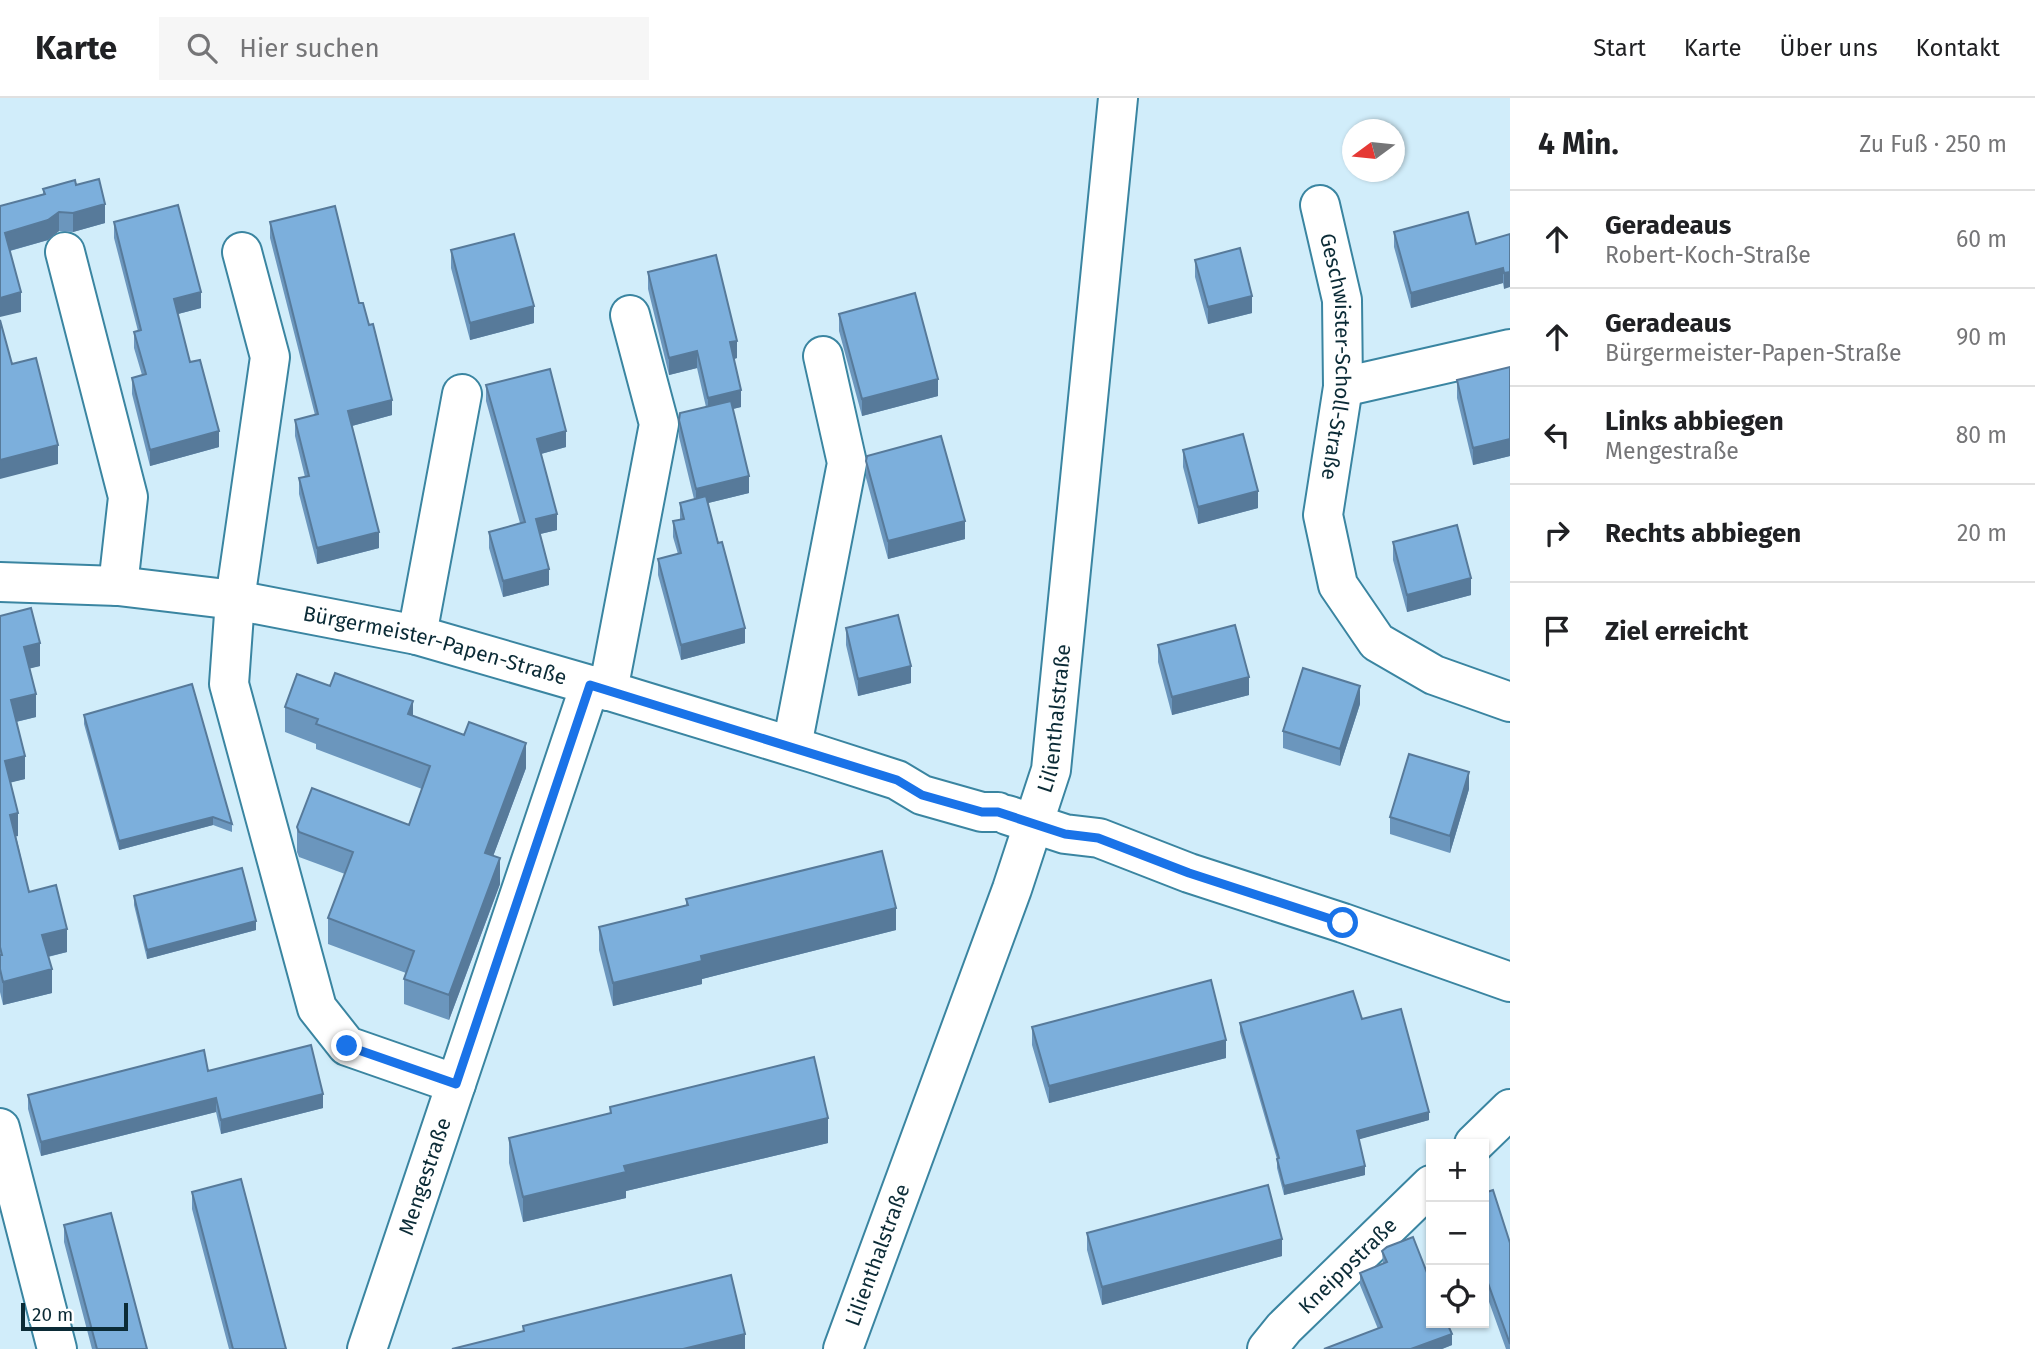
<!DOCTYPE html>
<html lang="de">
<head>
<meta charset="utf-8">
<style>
  :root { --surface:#fff; --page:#f6f6f6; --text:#202124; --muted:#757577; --line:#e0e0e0 }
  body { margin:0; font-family:"Fira Sans",sans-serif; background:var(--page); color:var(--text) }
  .controls { position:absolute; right:21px; bottom:21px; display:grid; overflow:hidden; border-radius:0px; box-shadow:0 2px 5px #0004 }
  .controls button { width:63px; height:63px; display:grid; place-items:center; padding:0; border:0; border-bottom:2px solid var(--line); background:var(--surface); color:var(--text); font:35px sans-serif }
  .compass { position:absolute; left:1342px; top:21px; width:63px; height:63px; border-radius:50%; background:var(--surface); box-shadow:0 2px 5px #0004; rotate:255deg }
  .scale { position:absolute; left:21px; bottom:18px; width:107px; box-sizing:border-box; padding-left:7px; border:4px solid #0b2b36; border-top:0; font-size:19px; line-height:24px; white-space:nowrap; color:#0b2b36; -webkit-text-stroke:5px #fff; paint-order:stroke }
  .stop { position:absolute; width:21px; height:21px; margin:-16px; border:5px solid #1a73e8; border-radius:50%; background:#fff }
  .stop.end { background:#1a73e8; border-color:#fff; box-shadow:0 2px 7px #0008 }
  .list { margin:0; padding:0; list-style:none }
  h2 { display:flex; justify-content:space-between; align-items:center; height:91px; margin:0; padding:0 28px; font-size:30px }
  h2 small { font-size:23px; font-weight:400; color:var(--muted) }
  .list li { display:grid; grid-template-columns:46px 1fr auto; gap:21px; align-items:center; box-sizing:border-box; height:98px; padding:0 28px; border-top:2px solid var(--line) }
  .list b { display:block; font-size:26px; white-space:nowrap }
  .list p { margin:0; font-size:23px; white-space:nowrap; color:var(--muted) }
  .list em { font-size:23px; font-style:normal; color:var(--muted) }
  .icon { flex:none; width:38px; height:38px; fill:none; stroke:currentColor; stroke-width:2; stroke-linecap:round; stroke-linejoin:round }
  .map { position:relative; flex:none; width:1510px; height:1251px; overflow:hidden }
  header { display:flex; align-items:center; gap:42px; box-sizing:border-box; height:98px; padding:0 35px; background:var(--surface); border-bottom:2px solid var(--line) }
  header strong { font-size:33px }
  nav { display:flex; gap:38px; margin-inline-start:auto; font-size:24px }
  .search { width:490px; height:63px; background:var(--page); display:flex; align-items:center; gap:18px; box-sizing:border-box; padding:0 24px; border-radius:0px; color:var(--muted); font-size:26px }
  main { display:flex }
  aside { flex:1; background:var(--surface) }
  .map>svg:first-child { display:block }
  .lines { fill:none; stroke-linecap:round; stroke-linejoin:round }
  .minor-casing { stroke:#3a85a1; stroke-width:42 }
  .minor { stroke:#fff; stroke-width:38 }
  .wall { fill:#6b96bd }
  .shaded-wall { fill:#577a9a }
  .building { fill:#7cafdc; stroke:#577a9a; stroke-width:2 }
  .route { stroke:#1a73e8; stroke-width:9 }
  .labels { text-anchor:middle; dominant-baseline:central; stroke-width:5; stroke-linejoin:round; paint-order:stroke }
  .street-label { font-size:21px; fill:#0b2b36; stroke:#fff }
</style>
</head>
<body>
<header>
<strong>Karte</strong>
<div class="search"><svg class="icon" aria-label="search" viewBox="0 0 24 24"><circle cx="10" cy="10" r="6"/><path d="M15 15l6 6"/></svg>Hier suchen</div>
<nav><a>Start</a><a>Karte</a><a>Über uns</a><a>Kontakt</a></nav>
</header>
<main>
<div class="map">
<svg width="1510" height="1251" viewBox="0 0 1510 1251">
  <rect width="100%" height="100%" fill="#d1edfa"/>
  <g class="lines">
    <defs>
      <g id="minor">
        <path id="s1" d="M 1320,107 L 1342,202 L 1343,289 L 1323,417 L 1338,487 L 1377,544 L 1434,577 L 1510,604"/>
        <path d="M 65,154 L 128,399 L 118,488"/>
        <path d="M 242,154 L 270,259 L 235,502 L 229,586 L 317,910 L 347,948 L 456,986"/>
        <path d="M 1343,289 L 1510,251"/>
        <path id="s2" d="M 0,484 L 118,488 L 235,502 L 417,537 L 590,587 L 813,655 L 897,682 L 922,697 L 982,714 L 998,714"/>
        <path d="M 417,537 L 462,296"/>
        <path d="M 608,593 L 659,326 L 630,217"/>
        <path d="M 792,648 L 847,365 L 823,258"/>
        <path d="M 1007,717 L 1065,736 L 1099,740 L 1189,775 L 1343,825 L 1510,884"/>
        <path d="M 0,1030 L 57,1251"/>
        <path d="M 1474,1046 L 1510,1011"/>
        <path id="s3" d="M 367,1251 L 590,587"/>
        <path id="s4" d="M 843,1251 L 1012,791 L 1051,672 L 1118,0"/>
        <path id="s5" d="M 1267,1251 L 1284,1230 L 1431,1087"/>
      </g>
    </defs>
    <use href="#minor" class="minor-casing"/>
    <use href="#minor" class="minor"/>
  </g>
  <path class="wall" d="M 76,87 L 105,125 L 73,134 L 59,133 L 48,142 L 10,153 L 21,214 L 0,108 L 43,96 L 43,91 Z
    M 114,124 L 201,210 L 178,216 L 190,264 L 219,349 L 150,368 L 132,296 L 132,280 L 142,277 L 134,250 L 134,234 L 138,233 L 114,140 Z
    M 270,124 L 359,205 L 392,317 L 352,328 L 379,450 L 317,466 L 299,396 L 299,380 L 305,379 L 295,338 L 295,322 L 315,317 L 270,140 Z
    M 1394,134 L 1476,146 L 1510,136 L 1504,191 L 1503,185 L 1411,210 L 1394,149 Z
    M 451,152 L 534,225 L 470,242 L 451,170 Z
    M 1195,162 L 1252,215 L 1208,226 L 1195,179 Z
    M 648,174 L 737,260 L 734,261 L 741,309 L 733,311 L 749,395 L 708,405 L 745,545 L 681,562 L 658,477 L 658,461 L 678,456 L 673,439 L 673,423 L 680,422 L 680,405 L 694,401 L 679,339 L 679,322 L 706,309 L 697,270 L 669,277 L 648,191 Z
    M 839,216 L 938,298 L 862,318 L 839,233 Z
    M 1510,269 L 1510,358 L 1473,367 L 1457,300 L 1457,282 Z
    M 486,287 L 566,349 L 541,356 L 557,432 L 540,436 L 549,487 L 503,499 L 489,450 L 489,434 L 520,425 L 486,303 Z
    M 1183,352 L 1258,410 L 1198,426 L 1183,369 Z
    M 866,363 L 965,441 L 888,461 L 866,380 Z
    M 1393,444 L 1471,497 L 1407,514 L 1393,462 Z
    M 0,518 L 40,568 L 30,570 L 36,619 L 16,624 L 25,681 L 11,684 L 18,738 L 16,738 L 29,794 L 67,854 L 48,859 L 52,895 L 3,907 L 0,894 Z
    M 846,530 L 911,585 L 858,598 L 846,547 Z
    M 1158,547 L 1249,597 L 1172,617 L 1158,564 Z
    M 1360,606 L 1340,668 L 1283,650 L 1283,633 Z
    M 285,609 L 413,618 L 526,670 L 493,758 L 500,786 L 449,922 L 404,906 L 404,881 L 406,875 L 328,846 L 328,820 L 345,776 L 299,759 L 297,754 L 297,729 L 409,727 L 422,691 L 316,651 L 316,646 L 285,634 Z
    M 84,617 L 232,726 L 232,734 L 213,727 L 119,752 L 84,626 Z
    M 1469,691 L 1450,755 L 1390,736 L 1390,719 Z
    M 134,798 L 256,832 L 147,861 L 134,807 Z
    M 686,801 L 896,832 L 702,881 L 702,886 L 613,908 L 599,852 L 599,829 L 686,808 Z
    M 1362,921 L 1429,1022 L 1359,1041 L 1365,1077 L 1284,1097 L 1277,1070 L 1277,1061 L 1240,934 L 1240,925 Z
    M 1032,929 L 1226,960 L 1049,1005 L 1032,947 Z
    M 208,973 L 323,1010 L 221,1036 L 216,1014 L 41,1058 L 28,1011 L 28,997 Z
    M 610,1009 L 828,1045 L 626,1093 L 626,1100 L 523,1124 L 509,1065 L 509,1040 L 610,1015 Z
    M 192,1094 L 286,1251 L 229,1251 L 192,1111 Z
    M 1484,1095 L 1510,1145 L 1510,1251 L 1506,1251 L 1484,1190 Z
    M 64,1127 L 147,1251 L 92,1251 L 64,1144 Z
    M 1087,1135 L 1282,1158 L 1102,1207 L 1087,1152 Z
    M 1382,1153 L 1452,1247 L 1442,1251 L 1324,1251 L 1378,1231 L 1360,1187 L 1360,1175 L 1383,1166 Z"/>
  <path class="shaded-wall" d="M 105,106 L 105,125 L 73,134 L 73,115 Z
    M 59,114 L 59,133 L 48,142 L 5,154 L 5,135 Z
    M 1503,170 L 1503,185 L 1411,210 L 1411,195 Z
    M 1510,174 L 1510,189 L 1504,191 L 1504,175 Z
    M 21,194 L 21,214 L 0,219 L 0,200 Z
    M 201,194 L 201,210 L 174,217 L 174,201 Z
    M 1252,198 L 1252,215 L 1208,226 L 1208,209 Z
    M 534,208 L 534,225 L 470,242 L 470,225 Z
    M 737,243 L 737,260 L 730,262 L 730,244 Z
    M 697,253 L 697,270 L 669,277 L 669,260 Z
    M 938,281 L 938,298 L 862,318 L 862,301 Z
    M 741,292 L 741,309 L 708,317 L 708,300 Z
    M 392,302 L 392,317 L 348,329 L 348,313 Z
    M 219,333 L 219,349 L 150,368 L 150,352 Z
    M 566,333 L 566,349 L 537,357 L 537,341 Z
    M 1510,341 L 1510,358 L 1473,367 L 1473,350 Z
    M 58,347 L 58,366 L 0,381 L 0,362 Z
    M 749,378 L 749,395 L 696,408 L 696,391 Z
    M 1258,393 L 1258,410 L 1198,426 L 1198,409 Z
    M 557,416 L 557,432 L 536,437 L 536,421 Z
    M 965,423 L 965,441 L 888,461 L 888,443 Z
    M 379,434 L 379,450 L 317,466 L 317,450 Z
    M 549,471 L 549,487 L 503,499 L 503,483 Z
    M 1471,480 L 1471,497 L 1407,514 L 1407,497 Z
    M 745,530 L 745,545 L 681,562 L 681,547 Z
    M 40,545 L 40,568 L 24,572 L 24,549 Z
    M 911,568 L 911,585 L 858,598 L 858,581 Z
    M 1249,579 L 1249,597 L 1172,617 L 1172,599 Z
    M 1360,588 L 1360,606 L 1340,668 L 1340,651 Z
    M 36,596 L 36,619 L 11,625 L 11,602 Z
    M 413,603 L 413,628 L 408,616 Z
    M 526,645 L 526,670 L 485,780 L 485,755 Z
    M 25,658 L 25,681 L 5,686 L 5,663 Z
    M 1469,674 L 1469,691 L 1450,755 L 1450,738 Z
    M 18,715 L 18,738 L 10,740 L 10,717 Z
    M 213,719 L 213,727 L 119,752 L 119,743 Z
    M 500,760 L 500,786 L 449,922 L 449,897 Z
    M 896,810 L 896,832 L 702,881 L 702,886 L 613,908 L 613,885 L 701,858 Z
    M 256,823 L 256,832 L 147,861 L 147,852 Z
    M 67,831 L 67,854 L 42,860 L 42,837 Z
    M 52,871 L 52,895 L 3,907 L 3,884 Z
    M 1226,942 L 1226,960 L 1049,1005 L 1049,988 Z
    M 323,996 L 323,1010 L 221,1036 L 221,1022 Z
    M 216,1000 L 216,1014 L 41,1058 L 41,1044 Z
    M 1429,1014 L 1429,1022 L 1357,1042 L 1357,1033 Z
    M 828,1020 L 828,1045 L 626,1093 L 626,1100 L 523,1124 L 523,1099 L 624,1068 Z
    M 1365,1068 L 1365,1077 L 1284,1097 L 1284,1088 Z
    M 1282,1141 L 1282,1158 L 1102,1207 L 1102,1189 Z
    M 745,1236 L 745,1251 L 683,1251 Z
    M 1452,1236 L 1452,1247 L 1442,1251 L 1411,1251 Z"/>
  <path class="building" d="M 99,81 L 105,106 L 73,115 L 59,114 L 48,122 L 5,135 L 21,194 L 0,200 L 0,108 L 45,96 L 43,91 L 75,82 L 76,87 Z
    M 178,107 L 201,194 L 174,201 L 190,264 L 200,262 L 219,333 L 150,352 L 132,280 L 146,276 L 134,234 L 141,232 L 114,124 Z
    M 335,108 L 359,205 L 363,205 L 369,227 L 373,226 L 392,302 L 348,313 L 379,434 L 317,450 L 299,380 L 309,378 L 295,322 L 318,316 L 270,124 Z
    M 1468,114 L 1476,146 L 1510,136 L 1510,174 L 1504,175 L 1503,170 L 1411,195 L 1394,134 Z
    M 514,136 L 534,208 L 470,225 L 451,152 Z
    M 1240,150 L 1252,198 L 1208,209 L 1195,162 Z
    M 716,157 L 737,243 L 730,244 L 741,292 L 708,300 L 697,253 L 669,260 L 648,174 Z
    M 915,195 L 938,281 L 862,301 L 839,216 Z
    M 0,222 L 12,266 L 36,260 L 58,347 L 0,362 Z
    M 1510,269 L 1510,341 L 1473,350 L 1457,282 Z
    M 550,271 L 566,333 L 537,341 L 557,416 L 536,421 L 549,471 L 503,483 L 489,434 L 525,424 L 486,287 Z
    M 731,303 L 749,378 L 696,391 L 679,322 L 680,315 Z
    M 1243,336 L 1258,393 L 1198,409 L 1183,352 Z
    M 941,338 L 965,423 L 888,443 L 866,363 L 867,358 Z
    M 706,398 L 718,445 L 722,444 L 745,530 L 681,547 L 658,461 L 681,455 L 673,423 L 684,421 L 680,405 Z
    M 1457,427 L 1471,480 L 1407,497 L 1393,444 Z
    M 31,510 L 40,545 L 24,549 L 36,596 L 11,602 L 25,658 L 5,663 L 18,715 L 10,717 L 29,794 L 56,787 L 67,831 L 42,837 L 52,871 L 3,884 L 0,871 L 0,857 L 2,857 L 0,849 L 0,518 Z
    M 898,517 L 911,568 L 858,581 L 846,530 Z
    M 1235,527 L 1249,579 L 1172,599 L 1158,547 Z
    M 1303,570 L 1360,588 L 1340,651 L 1283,633 Z
    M 335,575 L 413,603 L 408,616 L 464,637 L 469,624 L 526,645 L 485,755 L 500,760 L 449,897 L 404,881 L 414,853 L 328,820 L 353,754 L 299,734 L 297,729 L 312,690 L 409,727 L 430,668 L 316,626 L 318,621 L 285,609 L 297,576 L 330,588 Z
    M 192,586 L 232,726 L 213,719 L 119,743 L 84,617 Z
    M 1409,656 L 1469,674 L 1450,738 L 1390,719 Z
    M 882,753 L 896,810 L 701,858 L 702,863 L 613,885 L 599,829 L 688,807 L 686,801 Z
    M 242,770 L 256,823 L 147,852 L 134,798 Z
    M 1211,882 L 1226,942 L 1049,988 L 1032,929 Z
    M 1353,893 L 1362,921 L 1401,911 L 1429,1014 L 1357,1033 L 1365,1068 L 1284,1088 L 1277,1061 L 1279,1060 L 1240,925 Z
    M 311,947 L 323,996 L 221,1022 L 216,1000 L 41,1044 L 28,997 L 204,952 L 208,973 Z
    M 814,959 L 828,1020 L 624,1068 L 626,1074 L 523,1099 L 509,1040 L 611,1015 L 610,1009 Z
    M 241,1081 L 286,1251 L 233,1251 L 192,1094 Z
    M 1268,1087 L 1282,1141 L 1102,1189 L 1087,1135 Z
    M 1493,1092 L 1510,1145 L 1510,1246 L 1484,1174 L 1484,1095 Z
    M 111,1115 L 147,1251 L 97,1251 L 64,1127 Z
    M 1413,1139 L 1431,1185 L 1431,1225 L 1447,1225 L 1452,1236 L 1411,1251 L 1324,1251 L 1382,1229 L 1360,1175 L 1387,1164 L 1382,1153 L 1387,1149 Z
    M 731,1177 L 745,1236 L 683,1251 L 452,1251 L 524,1233 L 523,1228 Z"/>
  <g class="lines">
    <path class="route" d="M 347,948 L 456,986 L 590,587 L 897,682 L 922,697 L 982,714 L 998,714 L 1065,736 L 1098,740 L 1189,775 L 1343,825"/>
  </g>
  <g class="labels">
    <g class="street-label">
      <text stroke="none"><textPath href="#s1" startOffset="154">Geschwister-Scholl-Straße</textPath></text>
      <text stroke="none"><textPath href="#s2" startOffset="441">Bürgermeister-Papen-Straße</textPath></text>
      <text stroke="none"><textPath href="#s4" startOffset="667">Lilienthalstraße</textPath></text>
      <text stroke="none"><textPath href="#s3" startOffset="182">Mengestraße</textPath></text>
      <text stroke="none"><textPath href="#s4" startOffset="100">Lilienthalstraße</textPath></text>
      <text stroke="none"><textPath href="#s5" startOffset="116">Kneippstraße</textPath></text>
    </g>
  </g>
</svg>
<div class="controls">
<button>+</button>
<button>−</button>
<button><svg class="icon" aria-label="locate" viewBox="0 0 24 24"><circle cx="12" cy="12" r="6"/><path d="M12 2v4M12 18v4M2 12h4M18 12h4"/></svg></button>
</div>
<svg class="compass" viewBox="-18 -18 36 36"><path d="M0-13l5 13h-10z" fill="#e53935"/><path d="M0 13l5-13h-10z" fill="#757577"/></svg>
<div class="scale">20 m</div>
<div class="stop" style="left:1343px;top:825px"></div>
<div class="stop end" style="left:347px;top:948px"></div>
</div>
<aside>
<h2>4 Min.<small>Zu Fuß · 250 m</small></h2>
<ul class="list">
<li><svg class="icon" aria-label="ahead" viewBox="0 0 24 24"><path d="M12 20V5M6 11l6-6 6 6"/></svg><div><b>Geradeaus</b><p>Robert-Koch-Straße</p></div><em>60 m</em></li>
<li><svg class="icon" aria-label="ahead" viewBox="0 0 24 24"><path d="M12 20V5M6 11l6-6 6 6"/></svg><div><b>Geradeaus</b><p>Bürgermeister-Papen-Straße</p></div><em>90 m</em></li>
<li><svg class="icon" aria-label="left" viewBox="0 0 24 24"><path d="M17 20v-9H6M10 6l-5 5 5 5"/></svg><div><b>Links abbiegen</b><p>Mengestraße</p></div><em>80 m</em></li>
<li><svg class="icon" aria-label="right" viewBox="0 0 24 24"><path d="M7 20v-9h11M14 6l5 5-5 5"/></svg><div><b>Rechts abbiegen</b></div><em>20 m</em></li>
<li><svg class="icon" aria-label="arrive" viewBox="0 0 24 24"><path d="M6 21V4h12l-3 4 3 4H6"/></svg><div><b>Ziel erreicht</b></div></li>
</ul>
</aside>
</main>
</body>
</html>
